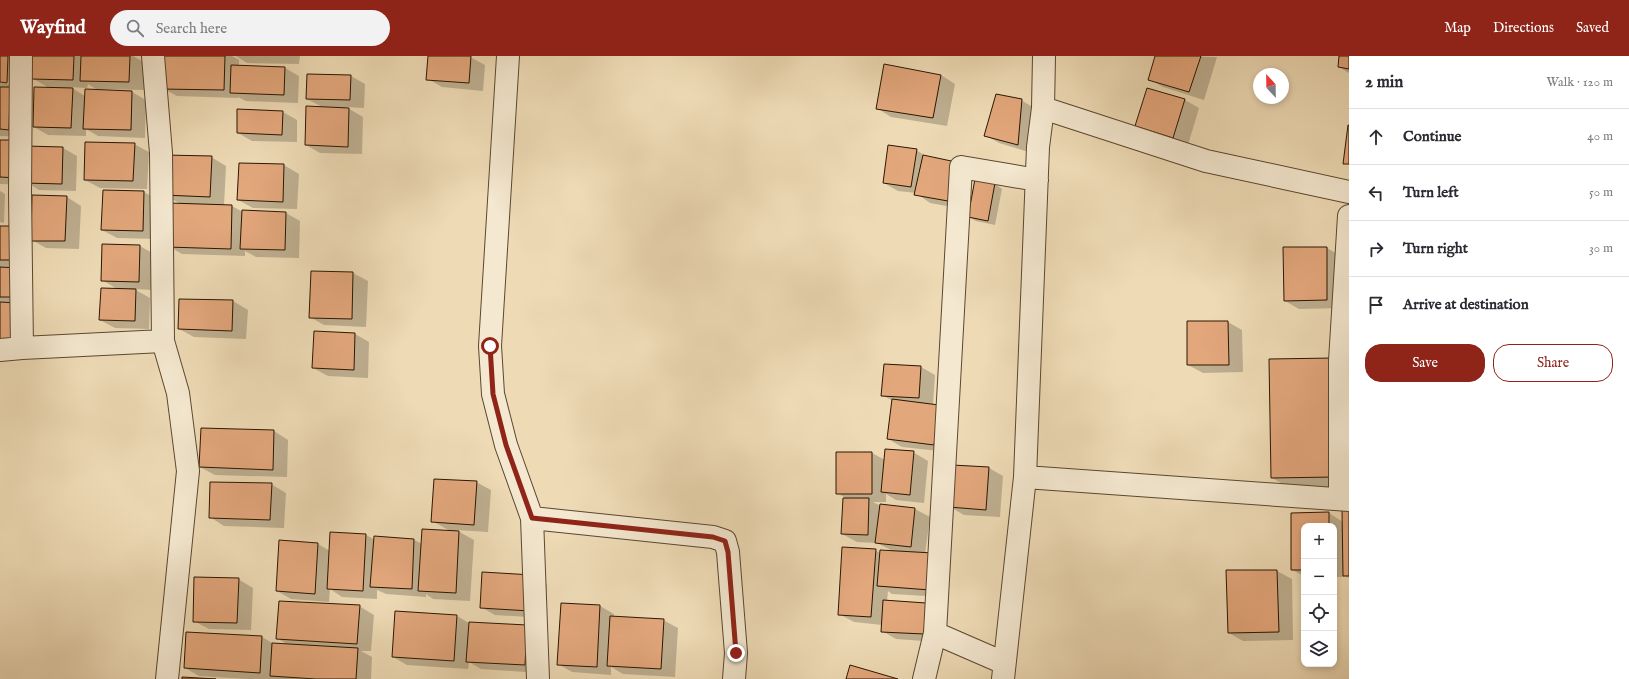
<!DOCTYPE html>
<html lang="en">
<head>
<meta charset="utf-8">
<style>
  :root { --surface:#fff; --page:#f2f2f3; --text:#2b2b33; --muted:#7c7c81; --line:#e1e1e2; --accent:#8f2418 }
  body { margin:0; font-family:"IM FELL English",serif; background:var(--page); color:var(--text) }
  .controls { position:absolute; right:12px; bottom:12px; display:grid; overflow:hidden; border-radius:8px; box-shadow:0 2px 6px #0003 }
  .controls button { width:36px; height:36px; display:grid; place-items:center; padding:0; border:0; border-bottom:1px solid var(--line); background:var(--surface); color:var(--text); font:20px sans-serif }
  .compass { position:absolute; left:1253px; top:12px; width:36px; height:36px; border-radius:50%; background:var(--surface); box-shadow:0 2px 6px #0003; rotate:338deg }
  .stop { position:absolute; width:12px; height:12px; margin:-9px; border:3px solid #8f2418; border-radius:50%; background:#fff }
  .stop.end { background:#8f2418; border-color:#fff; box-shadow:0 1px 4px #0008 }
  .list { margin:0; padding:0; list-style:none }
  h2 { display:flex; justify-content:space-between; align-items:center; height:52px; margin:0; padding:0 16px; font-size:17px }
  h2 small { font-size:13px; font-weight:400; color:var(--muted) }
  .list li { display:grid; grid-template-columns:26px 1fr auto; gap:12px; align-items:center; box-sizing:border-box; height:56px; padding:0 16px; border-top:1px solid var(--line) }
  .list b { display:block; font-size:15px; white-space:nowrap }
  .list em { font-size:13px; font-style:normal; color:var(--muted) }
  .actions { display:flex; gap:8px; padding:12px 16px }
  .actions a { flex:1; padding:9px 0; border:1px solid var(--accent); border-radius:16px; text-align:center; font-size:14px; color:var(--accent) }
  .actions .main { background:var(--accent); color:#fff }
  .icon { flex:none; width:22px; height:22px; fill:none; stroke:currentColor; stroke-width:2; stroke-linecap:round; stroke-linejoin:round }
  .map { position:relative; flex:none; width:1349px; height:623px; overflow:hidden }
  header { display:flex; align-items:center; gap:24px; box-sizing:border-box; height:56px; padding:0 20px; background:var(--accent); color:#fff }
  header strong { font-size:19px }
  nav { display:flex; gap:22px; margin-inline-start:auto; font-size:14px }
  .search { width:280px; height:36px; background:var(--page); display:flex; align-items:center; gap:10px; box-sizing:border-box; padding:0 14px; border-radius:22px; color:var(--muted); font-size:15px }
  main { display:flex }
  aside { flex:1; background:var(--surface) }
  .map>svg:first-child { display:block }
  .shadow { fill:#0003 }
  .building { fill:#e3a77c; stroke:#2a1600 }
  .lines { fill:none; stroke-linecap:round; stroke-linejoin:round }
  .street-casing { stroke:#5b472e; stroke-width:24 }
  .street { stroke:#f4e8d0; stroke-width:22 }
  .route { stroke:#8f2418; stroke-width:5 }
</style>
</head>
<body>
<header>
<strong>Wayfind</strong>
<div class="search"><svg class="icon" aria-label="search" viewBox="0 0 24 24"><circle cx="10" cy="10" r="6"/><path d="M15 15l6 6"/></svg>Search here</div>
<nav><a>Map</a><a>Directions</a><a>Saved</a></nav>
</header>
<main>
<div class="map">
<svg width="1349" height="623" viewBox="0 0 1349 623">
  <rect width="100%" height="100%" fill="#eedbb6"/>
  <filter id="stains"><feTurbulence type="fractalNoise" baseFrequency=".005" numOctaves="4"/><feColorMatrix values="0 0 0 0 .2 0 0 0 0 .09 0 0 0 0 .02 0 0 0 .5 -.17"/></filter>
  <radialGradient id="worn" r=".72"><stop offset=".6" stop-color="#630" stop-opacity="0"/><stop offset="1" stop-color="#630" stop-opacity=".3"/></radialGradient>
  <path class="shadow" d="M 0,0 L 22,0 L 23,81 L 0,80 L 0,27 L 12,28 L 12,26 L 0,25 Z
    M 33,0 L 133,0 L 145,7 L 144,34 L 96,33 L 88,28 L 87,32 L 70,31 L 85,40 L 132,36 L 146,44 L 145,82 L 98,80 L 86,73 L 86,80 L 48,79 L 34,71 L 49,32 L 32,22 Z
    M 163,0 L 232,0 L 239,4 L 239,11 L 285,12 L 299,20 L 298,47 L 246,45 L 238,41 L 238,42 L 177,40 L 162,32 Z
    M 236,0 L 300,0 L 299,8 L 247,7 Z
    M 429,0 L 470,1 L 485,9 L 483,35 L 442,31 L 428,23 Z
    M 1156,0 L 1217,1 L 1204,44 L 1163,31 L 1149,23 Z
    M 1340,0 L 1349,0 L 1349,17 L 1339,11 Z
    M 941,19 L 955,28 L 947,70 L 891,61 L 877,52 Z
    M 351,20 L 365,28 L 364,52 L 346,51 L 363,61 L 362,98 L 320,97 L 306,89 L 324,52 L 307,43 Z
    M 1148,33 L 1185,44 L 1199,52 L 1188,89 L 1150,77 L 1136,69 Z
    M 1021,44 L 1036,53 L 1032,97 L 999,87 L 985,79 Z
    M 283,56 L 297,64 L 297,86 L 252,85 L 238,77 Z
    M 0,85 L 29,91 L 63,92 L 77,100 L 76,135 L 39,134 L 31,129 L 0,128 Z
    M 134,88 L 149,96 L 147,133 L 100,132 L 85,124 Z
    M 916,94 L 929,102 L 963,153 L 930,147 L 916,137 L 898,135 L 884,127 Z
    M 211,101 L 226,110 L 224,150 L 232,150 L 241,155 L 286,157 L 300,165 L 299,202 L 256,201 L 245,195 L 245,200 L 182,198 L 168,190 L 181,148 L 164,139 Z
    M 240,108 L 284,109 L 299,118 L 297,153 L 253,152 L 238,144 Z
    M 976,125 L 995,128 L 1002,133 L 995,169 L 976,165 L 969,161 Z
    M 0,135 L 5,138 L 4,167 L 0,166 Z
    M 104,135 L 144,136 L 158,144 L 157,183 L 117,182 L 102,174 Z
    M 67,141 L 81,150 L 79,193 L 46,192 L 32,184 Z
    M 0,171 L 31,221 L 0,296 Z
    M 140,190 L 154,198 L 153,234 L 134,233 L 150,242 L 149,273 L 115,272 L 100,264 L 119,234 L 102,224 Z
    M 1327,192 L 1341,200 L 1342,252 L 1299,253 L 1285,245 Z
    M 312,216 L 353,217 L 368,225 L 366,271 L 324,269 L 310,261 Z
    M 180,244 L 233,245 L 248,254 L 246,283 L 194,281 L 179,273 Z
    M 1228,266 L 1242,274 L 1243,316 L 1203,317 L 1188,309 Z
    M 355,278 L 369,286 L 368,322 L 328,320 L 313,312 Z
    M 1270,304 L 1349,432 L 1292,433 L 1272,422 Z
    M 921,311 L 935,319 L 933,349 L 948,396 L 902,391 L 888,383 L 893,345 L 882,339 Z
    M 202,373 L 274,375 L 288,384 L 287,421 L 215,419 L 200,411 Z
    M 913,396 L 928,405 L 924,447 L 896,444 L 886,438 L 886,446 L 873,446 L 881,450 L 881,449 L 915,453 L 930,461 L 925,498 L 944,541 L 892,538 L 888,535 L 887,546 L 938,586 L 896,583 L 882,575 L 882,569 L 854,566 L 839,558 L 875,494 L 880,497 L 893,495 L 877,487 L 857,486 L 842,478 L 844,441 L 837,437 L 872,397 L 885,404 Z
    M 953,410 L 989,412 L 1003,420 L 1000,461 L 964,459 L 950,451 Z
    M 476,426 L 491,434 L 488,476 L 456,474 L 474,484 L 470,545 L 433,543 L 426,538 L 426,541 L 386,538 L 377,534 L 377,543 L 342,541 L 330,533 L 329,546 L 291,543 L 277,535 L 318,488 L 330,495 L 331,477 L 366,479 L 375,484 L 375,481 L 414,484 L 422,488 L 450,475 L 432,465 Z
    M 271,428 L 286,437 L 284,472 L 224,470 L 210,461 Z
    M 1349,455 L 1349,522 L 1344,519 L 1344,521 L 1334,521 L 1334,470 L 1304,470 L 1304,520 L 1292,514 L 1292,458 L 1329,457 L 1343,466 Z
    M 1227,515 L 1277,515 L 1292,523 L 1293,584 L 1243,585 L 1229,577 Z
    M 532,520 L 547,528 L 545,562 L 495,559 L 481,551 Z
    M 238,523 L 253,532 L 251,574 L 209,573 L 194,565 Z
    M 562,548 L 600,550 L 614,558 L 614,561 L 663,564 L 678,572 L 675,621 L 623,618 L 611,611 L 611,619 L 572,616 L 558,608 Z
    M 359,550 L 374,559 L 371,595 L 361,595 L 372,601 L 371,623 L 248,623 L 199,620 L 185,612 L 187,577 L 262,581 L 274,588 L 288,589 L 277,582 Z
    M 457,560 L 469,567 L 527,570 L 539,617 L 481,613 L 469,606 L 468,613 L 407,609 L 393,601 Z"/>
  <path class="building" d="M 0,0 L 8,0 L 7,27 L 0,26 Z
    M 32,0 L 74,0 L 73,24 L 31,23 Z
    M 81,0 L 130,0 L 129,26 L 80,25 Z
    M 162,0 L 225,0 L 224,34 L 161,33 Z
    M 428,0 L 471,0 L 469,27 L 426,24 Z
    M 1155,0 L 1201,0 L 1189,36 L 1148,24 Z
    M 1339,0 L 1349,0 L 1349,13 L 1338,11 Z
    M 884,8 L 941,19 L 933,62 L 876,53 Z
    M 231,9 L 285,11 L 284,39 L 230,37 Z
    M 307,18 L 351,19 L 350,44 L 306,43 Z
    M 0,31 L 10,31 L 9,74 L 0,73 Z
    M 34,31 L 73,32 L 71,72 L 33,71 Z
    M 1147,32 L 1185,43 L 1173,82 L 1135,70 Z
    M 85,33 L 132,35 L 131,74 L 83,73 Z
    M 996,38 L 1022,43 L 1018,89 L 984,80 Z
    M 306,50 L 349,52 L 348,91 L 305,89 Z
    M 237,53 L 283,55 L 282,79 L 237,77 Z
    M 1348,69 L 1349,69 L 1349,108 L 1343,108 Z
    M 0,84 L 19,84 L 18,122 L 0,121 Z
    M 85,86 L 135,87 L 133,125 L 84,124 Z
    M 888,89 L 917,93 L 911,131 L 883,127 Z
    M 25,90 L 63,91 L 62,128 L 24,127 Z
    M 164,99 L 212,100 L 210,141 L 163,139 Z
    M 923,99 L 956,106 L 948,145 L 914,139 Z
    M 239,107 L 284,108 L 283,146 L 237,144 Z
    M 975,123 L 995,127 L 988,165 L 968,161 Z
    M 103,134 L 144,135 L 143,175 L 101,174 Z
    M 32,139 L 67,140 L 65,185 L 31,185 Z
    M 169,147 L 232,149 L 231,193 L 167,191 Z
    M 242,154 L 286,156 L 285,194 L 240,193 Z
    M 0,170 L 14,170 L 12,204 L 0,204 Z
    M 102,188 L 140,189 L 139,226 L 101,225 Z
    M 1283,191 L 1327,191 L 1327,244 L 1284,245 Z
    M 0,211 L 17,212 L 16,241 L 0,241 Z
    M 311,215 L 353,216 L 352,263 L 309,262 Z
    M 101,232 L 136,233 L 135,265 L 99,264 Z
    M 179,243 L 233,244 L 232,275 L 178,273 Z
    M 0,246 L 17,247 L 15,289 L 0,288 Z
    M 1187,265 L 1228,265 L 1229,309 L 1187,309 Z
    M 314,275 L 355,277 L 354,314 L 312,312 Z
    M 1333,302 L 1334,421 L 1271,422 L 1269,303 Z
    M 884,308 L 921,310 L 919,342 L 881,340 Z
    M 892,343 L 939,349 L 934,389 L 887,383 Z
    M 201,372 L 274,374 L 273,414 L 199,411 Z
    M 885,393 L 914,395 L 910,439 L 881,436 Z
    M 836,396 L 872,396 L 872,438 L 836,438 Z
    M 952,409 L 989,411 L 986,454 L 949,451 Z
    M 434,423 L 477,425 L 474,469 L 431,466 Z
    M 210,426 L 272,427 L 270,464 L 209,462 Z
    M 843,442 L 869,442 L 868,479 L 841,478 Z
    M 880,448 L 915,452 L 911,491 L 875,487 Z
    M 1342,454 L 1349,454 L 1349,520 L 1343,520 Z
    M 1329,456 L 1329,470 L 1304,470 L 1304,514 L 1291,514 L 1291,457 Z
    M 422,473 L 459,475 L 456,537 L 418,535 Z
    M 330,476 L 366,478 L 363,535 L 327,533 Z
    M 374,480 L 414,483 L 412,533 L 370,531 Z
    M 279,484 L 318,487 L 315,538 L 276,535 Z
    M 842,491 L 876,493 L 871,561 L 838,559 Z
    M 880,494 L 933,497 L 930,534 L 877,530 Z
    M 1226,514 L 1277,514 L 1279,576 L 1228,577 Z
    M 482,516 L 533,519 L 530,555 L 480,552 Z
    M 194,521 L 239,522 L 237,567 L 193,566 Z
    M 883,544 L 926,547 L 924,578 L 881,576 Z
    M 279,545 L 360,549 L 357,588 L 276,583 Z
    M 561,547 L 600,549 L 597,611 L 557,609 Z
    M 395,555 L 457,559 L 454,605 L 392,601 Z
    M 610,560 L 664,563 L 661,613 L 607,610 Z
    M 469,566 L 527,569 L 525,609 L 466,606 Z
    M 186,576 L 262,580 L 260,617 L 184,612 Z
    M 272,587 L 358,592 L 356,623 L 316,623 L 270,620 Z
    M 850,609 L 898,623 L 846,623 Z
    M 182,621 L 216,623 L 182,623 Z"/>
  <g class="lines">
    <defs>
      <path id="street" d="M 21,0 L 20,138 L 22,292 L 163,285
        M 153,0 L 161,97 L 163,285 L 178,337 L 188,415 L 167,623
        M 508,0 L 490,290 L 493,338 L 506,389 L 532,462 L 538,623
        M 1043,52 L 1206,105 L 1349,136
        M 0,294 L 22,292
        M 1025,421 L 1349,444
        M 1340,443 L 1340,305 L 1349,160
        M 532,462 L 713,481 L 725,485 L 728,496 L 736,597 L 734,623
        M 935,577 L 1004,607
        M 924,623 L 935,577 L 961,111 L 1037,124
        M 1003,623 L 1025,421 L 1038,91 L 1043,52 L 1044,0"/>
    </defs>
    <use href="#street" class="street-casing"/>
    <use href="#street" class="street"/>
  </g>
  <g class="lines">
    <path class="route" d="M 490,290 L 493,338 L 506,389 L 532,462 L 713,481 L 725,485 L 728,496 L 736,597"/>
  </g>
  <rect width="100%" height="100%" filter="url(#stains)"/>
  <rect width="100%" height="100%" fill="url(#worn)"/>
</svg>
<div class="controls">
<button>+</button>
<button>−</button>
<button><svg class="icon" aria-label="locate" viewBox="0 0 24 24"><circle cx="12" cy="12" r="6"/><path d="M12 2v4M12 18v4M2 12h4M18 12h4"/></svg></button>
<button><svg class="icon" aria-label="layers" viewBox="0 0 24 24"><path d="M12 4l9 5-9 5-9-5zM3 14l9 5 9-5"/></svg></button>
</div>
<svg class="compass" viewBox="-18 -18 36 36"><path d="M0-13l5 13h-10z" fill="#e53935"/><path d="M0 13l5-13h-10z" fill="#7c7c81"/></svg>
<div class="stop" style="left:490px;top:290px"></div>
<div class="stop end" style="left:736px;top:597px"></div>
</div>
<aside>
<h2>2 min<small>Walk · 120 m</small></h2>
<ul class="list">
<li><svg class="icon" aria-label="ahead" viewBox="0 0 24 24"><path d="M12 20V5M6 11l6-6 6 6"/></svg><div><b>Continue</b></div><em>40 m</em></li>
<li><svg class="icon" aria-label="left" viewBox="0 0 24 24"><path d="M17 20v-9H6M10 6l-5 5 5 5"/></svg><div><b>Turn left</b></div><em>50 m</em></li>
<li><svg class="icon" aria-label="right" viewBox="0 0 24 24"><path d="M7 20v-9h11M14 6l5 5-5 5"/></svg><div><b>Turn right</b></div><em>30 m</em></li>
<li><svg class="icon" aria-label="arrive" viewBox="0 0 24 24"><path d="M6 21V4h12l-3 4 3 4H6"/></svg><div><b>Arrive at destination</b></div></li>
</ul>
<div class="actions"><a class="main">Save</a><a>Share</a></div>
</aside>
</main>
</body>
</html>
